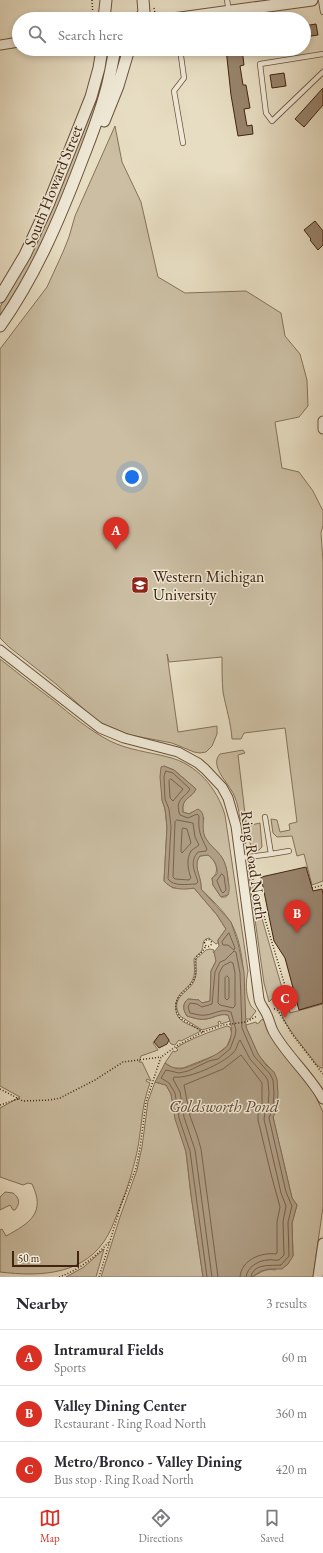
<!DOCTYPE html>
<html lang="en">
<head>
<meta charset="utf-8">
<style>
  :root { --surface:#fff; --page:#f7f7f7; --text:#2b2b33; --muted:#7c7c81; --line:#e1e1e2; --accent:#d93025 }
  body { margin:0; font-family:"EB Garamond",serif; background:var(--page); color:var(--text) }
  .scale { position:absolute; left:12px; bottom:10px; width:67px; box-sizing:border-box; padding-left:4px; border:2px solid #42240e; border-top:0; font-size:11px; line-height:14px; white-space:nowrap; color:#42240e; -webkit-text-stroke:3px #efe9d7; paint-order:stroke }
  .you { position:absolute; left:132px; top:477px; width:14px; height:14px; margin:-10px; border:3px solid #fff; border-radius:50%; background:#1a73e8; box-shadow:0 0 0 6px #1a73e833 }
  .badge { display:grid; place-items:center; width:26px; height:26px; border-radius:50%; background:var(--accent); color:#fff; font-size:13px; font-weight:700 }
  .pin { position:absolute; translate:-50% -33px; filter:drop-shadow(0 1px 2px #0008) }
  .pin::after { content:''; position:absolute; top:21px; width:14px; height:12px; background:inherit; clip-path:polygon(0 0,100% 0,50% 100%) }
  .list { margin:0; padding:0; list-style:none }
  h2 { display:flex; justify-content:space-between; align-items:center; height:52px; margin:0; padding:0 16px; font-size:17px }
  h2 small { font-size:13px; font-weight:400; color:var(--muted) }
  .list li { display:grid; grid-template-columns:26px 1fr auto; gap:12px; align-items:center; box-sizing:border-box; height:56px; padding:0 16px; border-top:1px solid var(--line) }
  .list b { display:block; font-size:15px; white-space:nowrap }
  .list p { margin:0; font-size:13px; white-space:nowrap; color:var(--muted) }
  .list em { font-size:13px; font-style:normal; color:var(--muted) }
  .icon { flex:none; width:22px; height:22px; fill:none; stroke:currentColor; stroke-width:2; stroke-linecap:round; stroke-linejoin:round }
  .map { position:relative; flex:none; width:323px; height:1277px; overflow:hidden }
  .search { position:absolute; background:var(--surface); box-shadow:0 2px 6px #0003; left:12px; right:12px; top:12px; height:44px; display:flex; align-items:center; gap:10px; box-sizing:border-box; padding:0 14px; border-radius:22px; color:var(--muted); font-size:15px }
  .sheet { height:220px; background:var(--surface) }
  nav { display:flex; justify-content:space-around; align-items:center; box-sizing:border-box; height:56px; border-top:1px solid var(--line); background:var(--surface); font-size:11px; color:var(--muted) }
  nav a { display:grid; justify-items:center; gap:2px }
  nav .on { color:var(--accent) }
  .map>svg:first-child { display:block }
  .green { fill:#cbbea3; stroke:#867158 }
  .water { fill:#af9e85; stroke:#836d55 }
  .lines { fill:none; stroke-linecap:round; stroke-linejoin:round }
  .shore { stroke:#78614a; stroke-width:1 }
  .building { fill:#98846c; stroke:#42240e }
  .service-casing { stroke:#6b523b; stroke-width:6 }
  .minor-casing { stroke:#6b523b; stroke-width:11 }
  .tertiary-casing { stroke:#6b523b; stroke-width:13 }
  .path { stroke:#42240e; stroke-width:1.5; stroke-dasharray:1 2; stroke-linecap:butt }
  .service { stroke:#efe9d7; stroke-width:4.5 }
  .minor { stroke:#efe9d7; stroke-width:9 }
  .tertiary { stroke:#efe9d7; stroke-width:11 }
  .labels { text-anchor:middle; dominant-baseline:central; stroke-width:3; stroke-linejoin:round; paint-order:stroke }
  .street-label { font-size:16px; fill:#42240e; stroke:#efe9d7 }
  .poi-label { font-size:16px; fill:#42240e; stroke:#efe9d7; text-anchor:start }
  .water-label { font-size:17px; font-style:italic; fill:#634932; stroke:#efe9d7 }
</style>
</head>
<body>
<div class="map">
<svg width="323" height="1277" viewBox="0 0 323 1277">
  <rect width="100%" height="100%" fill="#e7ddc2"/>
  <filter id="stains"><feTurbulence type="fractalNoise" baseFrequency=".005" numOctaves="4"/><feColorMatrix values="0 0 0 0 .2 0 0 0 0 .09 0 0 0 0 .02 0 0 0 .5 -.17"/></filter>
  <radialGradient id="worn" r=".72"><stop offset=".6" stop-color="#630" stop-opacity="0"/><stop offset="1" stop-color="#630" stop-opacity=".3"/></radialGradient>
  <path class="green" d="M 108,49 L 110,49 L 96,110 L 57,210 L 32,264 L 0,316 L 0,307 L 28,260 L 49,217 L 96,97 L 103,77 Z
    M 115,126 L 122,162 L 141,202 L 158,277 L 185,293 L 246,291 L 281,313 L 285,336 L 300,354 L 307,380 L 308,406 L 299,417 L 275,422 L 282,468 L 299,472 L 313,491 L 323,511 L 323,525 L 321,533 L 323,562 L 323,881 L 312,885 L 304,854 L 297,856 L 292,836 L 277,837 L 273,833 L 271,819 L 277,820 L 280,832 L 290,830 L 289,824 L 297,822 L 285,728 L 244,733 L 241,739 L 232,739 C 231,723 226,708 223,692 C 222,681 222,669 222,657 L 169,662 L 167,654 L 178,732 L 217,726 L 217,734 L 212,746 L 206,752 L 200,753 L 194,752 L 172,743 L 130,735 L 97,721 L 56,684 L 9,647 L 0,638 L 0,349 L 47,287 L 63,252 L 69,237 L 75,216 Z
    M 0,659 C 18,673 35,687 53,700 C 71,715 89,730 110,741 C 128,750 149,752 168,757 C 197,764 217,788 225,815 L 248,971 C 246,981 245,993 250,1004 C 251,1007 254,1009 256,1011 L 250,1019 L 245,1019 C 244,990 246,947 230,921 C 222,909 211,899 201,889 C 202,877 192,866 200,856 L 208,855 C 215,860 221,871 212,878 L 213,885 L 221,897 L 226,897 C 229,890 229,887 228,879 C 227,871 226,864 222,858 C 214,845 196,838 204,818 L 192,812 L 189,814 L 183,812 C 181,797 191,799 196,789 L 174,770 L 164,766 L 162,800 L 165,809 L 167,827 L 164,881 L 173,888 C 180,887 187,889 194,888 L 217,915 L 226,929 L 218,940 L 218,943 L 216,944 L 209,938 C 200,940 205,946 201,952 C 198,955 196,956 194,959 C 194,967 196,974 192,981 C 185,993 175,992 176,1010 C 176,1013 177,1015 179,1018 C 185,1025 194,1025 201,1031 L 181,1041 L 179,1040 L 175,1045 L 171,1044 L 164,1033 L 161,1035 L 160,1034 L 153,1043 L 158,1050 L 141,1056 L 139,1062 L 142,1062 L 151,1081 L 147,1079 L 146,1081 L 150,1083 C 141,1106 142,1128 137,1152 C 133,1171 127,1189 120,1207 C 116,1216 113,1226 108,1235 C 86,1275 41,1277 0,1272 L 0,1230 L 2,1229 L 6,1236 C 30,1223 46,1213 32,1184 L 28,1183 L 23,1185 L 0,1177 L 0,1108 L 20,1097 L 0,1086 Z
    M 243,750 L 245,753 L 238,755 L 246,822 L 243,823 L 246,846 C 239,831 242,813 234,795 C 228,782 209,766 220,754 Z
    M 260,823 L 262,847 L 259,850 L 252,851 L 251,848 L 247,826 Z
    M 248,870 L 282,988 L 274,995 L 275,996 L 269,1002 L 264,983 Z
    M 210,949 L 214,950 L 213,952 L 215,954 L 216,961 L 211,971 L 210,1001 L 202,1003 L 199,1000 L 188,999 C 182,1004 183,1010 187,1016 C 194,1018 199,1020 206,1019 C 215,1018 219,1013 228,1015 L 230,1021 L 221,1024 L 220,1021 L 218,1022 L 219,1025 L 202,1030 L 180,1016 C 169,997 188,994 194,981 C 197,974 196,967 196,959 L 206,950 Z
    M 323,1004 L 323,1068 L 321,1068 L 316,1064 C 307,1051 283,1025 281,1011 L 289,1009 L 290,1013 Z
    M 263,1019 L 279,1047 L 314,1093 L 323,1112 L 323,1207 L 313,1277 L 252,1277 C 260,1273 265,1268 275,1270 L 293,1256 L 292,1223 L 297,1205 L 292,1198 L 273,1117 C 278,1107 280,1081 273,1072 C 268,1065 261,1060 257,1052 C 253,1044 250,1035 246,1027 L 246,1025 L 256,1022 L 257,1024 L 260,1022 L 260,1021 Z
    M 227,1026 L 230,1027 L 232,1034 L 227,1046 L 216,1055 L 183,1068 L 173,1068 L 165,1063 L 173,1051 L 175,1052 L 178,1050 L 176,1048 C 192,1038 209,1032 227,1026 Z
    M 155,1082 L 166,1085 L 171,1094 L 186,1152 L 191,1195 L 203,1277 L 101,1277 L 120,1217 L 137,1170 L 142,1147 L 148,1101 Z
    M 5,1192 L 13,1193 C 20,1198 20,1204 15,1210 L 13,1210 L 10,1205 L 0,1210 L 0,1197 Z
    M 104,1249 L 96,1277 L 66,1277 L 84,1267 Z"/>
  <path class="water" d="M 164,766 L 174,770 L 196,789 C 192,799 181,797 183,812 L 189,814 L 198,809 C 208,814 200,826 205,837 C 209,845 216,849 221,856 C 226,863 227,871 228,880 C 229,885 230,890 228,895 L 221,897 L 213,885 L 212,878 L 217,874 C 218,866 214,859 208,855 L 200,856 C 192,866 202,876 201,889 L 231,922 L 238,943 L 244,972 L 246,1027 L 258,1054 L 266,1065 L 274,1072 L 277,1079 L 278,1093 L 277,1110 L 273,1117 L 292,1198 L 297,1205 L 292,1223 L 293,1256 L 288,1264 L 282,1269 L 269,1269 L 261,1271 L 252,1277 L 203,1277 L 191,1195 L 186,1152 L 175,1119 L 171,1094 L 166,1085 L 155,1082 L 165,1063 C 169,1066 173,1068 179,1069 C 187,1069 224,1053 228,1045 C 233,1035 232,1025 228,1015 C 219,1013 214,1018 206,1019 C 199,1020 194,1018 187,1016 C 183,1010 182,1004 188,999 L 199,1000 L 202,1003 L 210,1001 L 211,971 L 216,961 L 214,952 L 219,946 L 218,940 L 226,929 L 217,915 L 194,888 C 184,890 171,890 164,881 L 167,827 L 165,809 L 162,800 L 160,777 L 161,767 Z"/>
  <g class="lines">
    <path class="shore" d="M 166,771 L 173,773 L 190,789 C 185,798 174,799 180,815 L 188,818 L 197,814 L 199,816 C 198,831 200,835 207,849 L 206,851 L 198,852 C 189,862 195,872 198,882 L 196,884 C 187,884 174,887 168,879 L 171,827 L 169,809 L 165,799 L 164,777 Z
      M 171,779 L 183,789 L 173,801 L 170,798 L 169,781 Z
      M 177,820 L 193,823 L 195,837 L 199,845 C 197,847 194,848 191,851 C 186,859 188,870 191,878 L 189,880 L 175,879 L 173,877 L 175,822 Z
      M 183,828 L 187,829 L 191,843 L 182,853 L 181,851 L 182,830 Z
      M 222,874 L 224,876 L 226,890 L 223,893 L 221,891 L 217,881 Z
      M 229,933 L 235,948 L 234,950 L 228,945 L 223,945 L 222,942 Z
      M 231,962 L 233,963 L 235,973 L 235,1006 L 233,1008 L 220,1005 L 218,1003 L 219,973 L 223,966 Z
      M 227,976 L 229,978 L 229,998 L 227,1000 L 225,998 L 225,978 Z
      M 207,1277 L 190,1151 L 179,1118 L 175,1093 L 169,1083 L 161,1078 L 166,1070 L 179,1073 L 188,1071 L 209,1061 L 218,1059 L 230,1049 L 235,1036 L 236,1030 L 231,1012 C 221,1008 215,1014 206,1015 C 200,1016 196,1014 190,1013 L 188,1007 L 190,1003 L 197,1004 L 202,1007 L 212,1004 L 215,972 L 220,962 L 225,960 L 234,951 L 236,952 L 240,973 L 242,1028 L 254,1056 L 270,1074 L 273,1080 L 274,1093 L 273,1108 L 269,1118 L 286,1192 L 292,1206 L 288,1222 L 289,1256 L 281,1265 C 271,1266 253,1263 251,1277
      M 212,1277 L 195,1150 L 184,1117 L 180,1092 L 173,1079 L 174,1077 C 189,1079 222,1064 233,1053 C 237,1050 237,1043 240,1040 L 250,1059 L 266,1077 L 268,1081 L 269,1093 L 268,1107 L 265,1113 L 264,1119 L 281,1193 L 286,1206 L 283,1222 L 284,1255 L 279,1260 C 275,1261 272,1259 268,1260 C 259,1260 247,1267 246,1277
      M 218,1277 L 201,1149 L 197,1135 L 190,1116 L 184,1085 L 223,1069 L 241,1055 L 262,1083 L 262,1105 L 258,1113 L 258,1120 L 271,1174 L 280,1207 L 277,1222 L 277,1253 L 276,1254 C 261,1252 241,1260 240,1277"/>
  </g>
  <path class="building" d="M 316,24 L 318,35 L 304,37 L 304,26 Z
    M 226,49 L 242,49 L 244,65 L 240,66 L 243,85 L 246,85 L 250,108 L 244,109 L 247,126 L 252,125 L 253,134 L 238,136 L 231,95 Z
    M 284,73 L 286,86 L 272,88 L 270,75 Z
    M 323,88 L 323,105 L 304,127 L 295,119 Z
    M 315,221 L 323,231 L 323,245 L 318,250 L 310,240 L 311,239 L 304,230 Z
    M 306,867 L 313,891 L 322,889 L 323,894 L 323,1003 L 299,1010 L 285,958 L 274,941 L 261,877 Z
    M 164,1033 L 169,1040 L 167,1044 L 159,1048 L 154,1042 L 160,1034 L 161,1035 Z"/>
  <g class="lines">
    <defs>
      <path id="service" d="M 227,0 L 229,11
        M 321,0 L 323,12
        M 180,49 L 184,78 L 174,91 L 183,143
        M 323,54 L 260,64 L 266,113 L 272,121 L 323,72
        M 271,854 L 289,851
        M 240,858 L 271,854 L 265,817"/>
      <path id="minor" d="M 0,45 L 19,42
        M 323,421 L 323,429
        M 0,650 L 100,728 L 124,738 L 178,752 L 198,763 L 205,769 L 222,787 L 228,798 L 236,826 L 259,999 C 260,1005 264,1008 266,1013 C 269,1018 270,1025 273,1031 C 286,1055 309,1074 323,1099
        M 318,1277 L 323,1243"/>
      <path id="tertiary" d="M 104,19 L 106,0
        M 140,19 L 144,12 L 143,0
        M 173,19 L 312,0
        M 104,121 L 118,86 L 129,49
        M 0,297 L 25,255 L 48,205 L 91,97 L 99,68 L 102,49
        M 0,326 C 36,275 60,218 82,160 C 91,137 100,114 106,91 C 110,77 112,63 115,49"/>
    </defs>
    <use href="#service" class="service-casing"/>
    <use href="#minor" class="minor-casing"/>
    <use href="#tertiary" class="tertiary-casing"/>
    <path class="path" d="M 92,0 L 93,19
      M 154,8 L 156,19
      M 252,876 L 286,989 L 280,1004 L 277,1009 L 292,1034 L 323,1074
      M 312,888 L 323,885
      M204.5 943a3.5 3.5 0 1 1 7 0a3.5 3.5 0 1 1-7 0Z
      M 274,1009 L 298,1005
      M 203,1032 L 180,1018 C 166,996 190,992 195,977 C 197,970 194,964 196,957 L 202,952 L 206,946
      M 0,1089 L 23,1101 L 50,1100 L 60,1098 L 95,1080 L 123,1062 L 161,1057
      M 0,1105 L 18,1099
      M 59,1277 C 79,1270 95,1257 109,1242
      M 99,1277 L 121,1205 L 136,1168 L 140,1148 L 146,1102 L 161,1057 L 178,1045 L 203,1032 L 223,1025 L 246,1022 L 257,1016"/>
    <use href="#service" class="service"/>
    <use href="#minor" class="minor"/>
    <use href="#tertiary" class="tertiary"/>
  </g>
  <defs>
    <symbol id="university-square" viewBox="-11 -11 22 22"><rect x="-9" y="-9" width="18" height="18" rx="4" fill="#8f2418" stroke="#efe9d7"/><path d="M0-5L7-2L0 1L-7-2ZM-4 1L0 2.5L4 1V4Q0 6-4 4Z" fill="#fff"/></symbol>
  </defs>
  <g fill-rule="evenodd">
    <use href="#university-square" x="130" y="575" width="20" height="20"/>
  </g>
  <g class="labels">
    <g class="street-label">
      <text transform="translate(53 186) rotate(-68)">South Howard Street</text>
      <text transform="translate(254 865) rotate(82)">Ring Road North</text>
    </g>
    <g class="poi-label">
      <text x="153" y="576">Western Michigan<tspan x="153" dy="18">University</tspan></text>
    </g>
    <g class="water-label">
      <text x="224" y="1106">Goldsworth Pond</text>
    </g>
  </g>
  <rect width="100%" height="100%" filter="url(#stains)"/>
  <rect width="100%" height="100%" fill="url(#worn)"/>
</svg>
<div class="scale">50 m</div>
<div class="you"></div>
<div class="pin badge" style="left:116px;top:550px">A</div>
<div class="pin badge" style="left:297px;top:933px">B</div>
<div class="pin badge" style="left:285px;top:1018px">C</div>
<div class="search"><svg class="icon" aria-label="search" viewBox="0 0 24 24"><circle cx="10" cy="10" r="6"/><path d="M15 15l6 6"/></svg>Search here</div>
</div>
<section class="sheet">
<h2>Nearby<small>3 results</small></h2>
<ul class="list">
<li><span class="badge">A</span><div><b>Intramural Fields</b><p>Sports</p></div><em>60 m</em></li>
<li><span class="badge">B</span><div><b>Valley Dining Center</b><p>Restaurant · Ring Road North</p></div><em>360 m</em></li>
<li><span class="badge">C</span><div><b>Metro/Bronco - Valley Dining</b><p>Bus stop · Ring Road North</p></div><em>420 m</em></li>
</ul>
</section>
<nav>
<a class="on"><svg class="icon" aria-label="map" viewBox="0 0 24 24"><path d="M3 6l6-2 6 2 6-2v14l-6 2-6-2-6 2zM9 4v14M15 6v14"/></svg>Map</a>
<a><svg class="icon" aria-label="directions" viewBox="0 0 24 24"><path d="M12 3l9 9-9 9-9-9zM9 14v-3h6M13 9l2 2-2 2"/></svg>Directions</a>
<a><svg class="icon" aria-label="saved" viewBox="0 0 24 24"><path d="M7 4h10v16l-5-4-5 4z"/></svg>Saved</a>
</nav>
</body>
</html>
